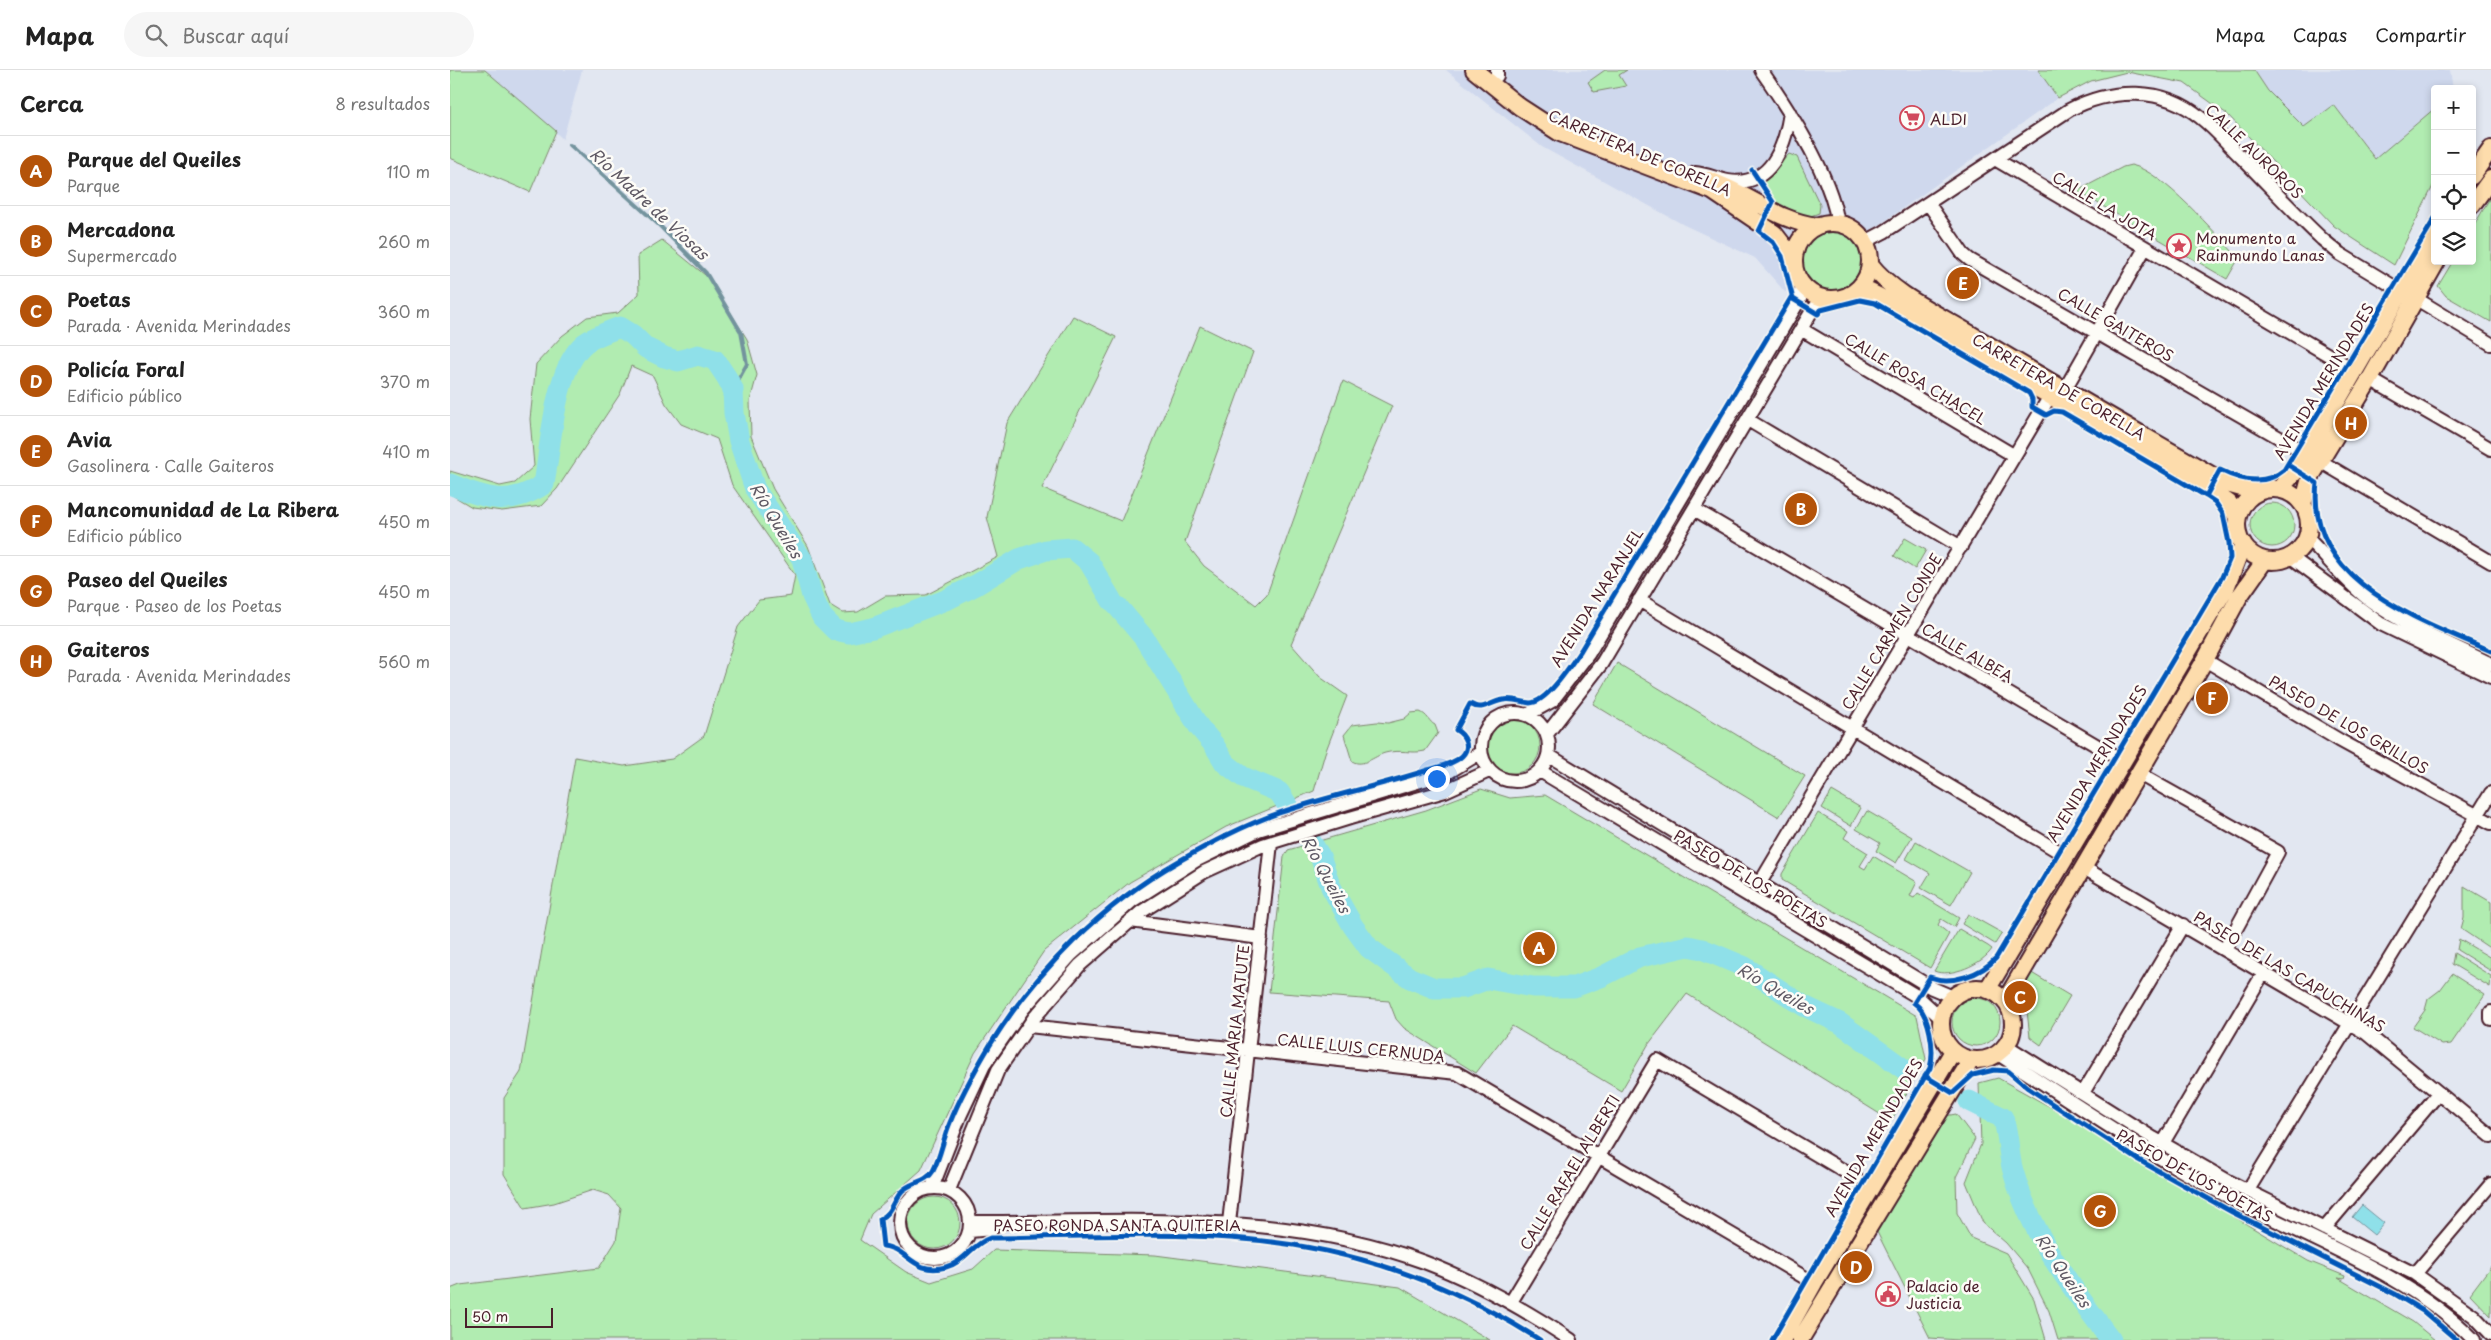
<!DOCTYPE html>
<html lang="es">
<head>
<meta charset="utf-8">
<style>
  :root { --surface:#fff; --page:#f6f6f6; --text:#222; --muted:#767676; --line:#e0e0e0; --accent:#b45309 }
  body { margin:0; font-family:"Playpen Sans",sans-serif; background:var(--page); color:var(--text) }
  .controls { position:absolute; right:15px; top:15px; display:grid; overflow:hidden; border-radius:5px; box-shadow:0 2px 8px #0003 }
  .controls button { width:45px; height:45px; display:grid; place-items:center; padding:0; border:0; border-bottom:1px solid var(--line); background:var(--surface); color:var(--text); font:25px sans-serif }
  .scale { position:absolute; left:15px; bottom:12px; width:88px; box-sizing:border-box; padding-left:5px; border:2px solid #4a1f2b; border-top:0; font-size:14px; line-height:18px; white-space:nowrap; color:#4a1f2b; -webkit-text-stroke:4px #fdfcf7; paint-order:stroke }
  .you { position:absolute; left:986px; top:708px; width:18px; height:18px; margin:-12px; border:4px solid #fff; border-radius:50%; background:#1a73e8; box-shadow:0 0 0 8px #1a73e833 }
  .badge { display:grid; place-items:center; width:32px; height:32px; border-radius:50%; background:var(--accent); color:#fff; font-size:16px; font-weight:700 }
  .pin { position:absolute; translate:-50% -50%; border:2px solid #fff; box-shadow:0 1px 5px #0006 }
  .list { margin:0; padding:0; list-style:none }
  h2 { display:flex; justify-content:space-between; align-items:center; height:65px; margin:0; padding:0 20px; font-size:21px }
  h2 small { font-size:16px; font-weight:400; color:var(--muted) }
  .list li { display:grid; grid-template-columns:32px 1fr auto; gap:15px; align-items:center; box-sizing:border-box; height:70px; padding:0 20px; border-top:1px solid var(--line) }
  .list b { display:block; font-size:19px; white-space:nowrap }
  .list p { margin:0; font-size:16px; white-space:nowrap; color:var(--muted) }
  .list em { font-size:16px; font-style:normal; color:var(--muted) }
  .icon { flex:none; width:28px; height:28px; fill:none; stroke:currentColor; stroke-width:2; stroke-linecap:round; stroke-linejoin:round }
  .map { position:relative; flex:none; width:2041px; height:1270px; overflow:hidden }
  header { display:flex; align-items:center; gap:30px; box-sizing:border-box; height:70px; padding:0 25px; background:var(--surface); border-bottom:1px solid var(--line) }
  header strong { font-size:24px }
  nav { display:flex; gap:28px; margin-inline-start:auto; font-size:18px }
  .search { width:350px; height:45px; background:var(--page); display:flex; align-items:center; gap:12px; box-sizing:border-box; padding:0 18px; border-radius:28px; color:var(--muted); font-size:19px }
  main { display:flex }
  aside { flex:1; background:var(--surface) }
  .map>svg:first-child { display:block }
  .built { fill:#cfd8ed }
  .green { fill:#b1ecb1; stroke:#7e866e }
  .water { fill:#8fe0e9; stroke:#73939d }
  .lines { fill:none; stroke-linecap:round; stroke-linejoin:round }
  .stream { stroke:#73939d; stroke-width:4 }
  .river { stroke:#8fe0e9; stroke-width:21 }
  .minor-casing { stroke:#4a1f2b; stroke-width:16 }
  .major-casing { stroke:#4a1f2b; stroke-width:20 }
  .minor { stroke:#fdfcf7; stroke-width:12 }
  .major { stroke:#fddcac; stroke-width:16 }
  .cycleway-casing { stroke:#fdfcf7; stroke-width:8 }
  .cycleway { stroke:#0057b8; stroke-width:5 }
  .labels { text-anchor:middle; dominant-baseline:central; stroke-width:5; stroke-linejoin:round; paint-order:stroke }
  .poi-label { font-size:15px; fill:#4a1f2b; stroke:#fdfcf7; text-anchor:start }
  .street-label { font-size:15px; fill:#4a1f2b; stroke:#fdfcf7 }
  .water-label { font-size:16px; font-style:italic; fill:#5f5964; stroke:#fdfcf7 }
</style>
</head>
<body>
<header>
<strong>Mapa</strong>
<div class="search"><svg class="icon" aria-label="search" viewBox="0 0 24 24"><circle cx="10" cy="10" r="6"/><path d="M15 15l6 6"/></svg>Buscar aquí</div>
<nav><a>Mapa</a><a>Capas</a><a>Compartir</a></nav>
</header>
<main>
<aside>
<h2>Cerca<small>8 resultados</small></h2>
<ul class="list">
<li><span class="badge">A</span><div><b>Parque del Queiles</b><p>Parque</p></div><em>110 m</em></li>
<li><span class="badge">B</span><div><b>Mercadona</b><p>Supermercado</p></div><em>260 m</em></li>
<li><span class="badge">C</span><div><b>Poetas</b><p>Parada · Avenida Merindades</p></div><em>360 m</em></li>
<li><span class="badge">D</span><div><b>Policía Foral</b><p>Edificio público</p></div><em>370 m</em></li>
<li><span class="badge">E</span><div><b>Avia</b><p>Gasolinera · Calle Gaiteros</p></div><em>410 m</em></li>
<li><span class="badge">F</span><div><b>Mancomunidad de La Ribera</b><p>Edificio público</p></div><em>450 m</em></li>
<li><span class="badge">G</span><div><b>Paseo del Queiles</b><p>Parque · Paseo de los Poetas</p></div><em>450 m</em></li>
<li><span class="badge">H</span><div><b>Gaiteros</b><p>Parada · Avenida Merindades</p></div><em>560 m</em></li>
</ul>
</aside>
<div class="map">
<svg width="2041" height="1270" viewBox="0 0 2041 1270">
  <rect width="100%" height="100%" fill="#e2e7f1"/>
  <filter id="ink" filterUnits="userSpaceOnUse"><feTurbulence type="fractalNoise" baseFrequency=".02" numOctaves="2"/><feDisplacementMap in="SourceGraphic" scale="10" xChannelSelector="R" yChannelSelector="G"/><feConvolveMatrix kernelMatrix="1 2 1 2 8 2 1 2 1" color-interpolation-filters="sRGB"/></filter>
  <g filter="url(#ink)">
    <path class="built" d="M 35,0 L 132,0 L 113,69 Z
      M 996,0 L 1588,0 L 1608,28 L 1335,222 L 1305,188 L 1234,155 L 1092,77 Z
      M 1804,0 L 2000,0 L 2003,19 L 1985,19 L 1985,38 L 1925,89 L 1884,35 L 1854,58 L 1818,21 Z"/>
    <path class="green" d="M 0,0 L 35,0 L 106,61 L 80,122 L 0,88 Z
      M 1155,0 L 1177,0 L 1169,5 L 1176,16 L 1144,22 L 1138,12 Z
      M 1588,0 L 1804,0 L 1818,21 L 1854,57 L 1884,35 L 1925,89 L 1985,38 L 1985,112 L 1944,195 L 1884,156 L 1777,44 L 1734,13 L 1677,2 L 1641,11 L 1608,28 Z
      M 1339,84 L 1347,87 L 1370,135 L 1369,143 L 1358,147 L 1352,146 L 1325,131 L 1313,113 Z
      M 1681,95 C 1713,101 1765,164 1789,188 L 1777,209 L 1627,121 L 1673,97 Z
      M 2041,126 L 2041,252 L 1996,226 L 1988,216 L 2003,191 L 2022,191 L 2022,159 Z
      M1353 191a29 29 0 1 1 58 0a29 29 0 1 1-58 0Z
      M 212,170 L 260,209 L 297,269 L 307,305 L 300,331 L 301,366 L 323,419 L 358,476 L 380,535 L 393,543 L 408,542 L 435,526 L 476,525 L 548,487 L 537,447 L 557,353 L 623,246 L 666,267 L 592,418 L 671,451 L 750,256 L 803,282 L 735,472 L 754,496 L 806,535 L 817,524 L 893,311 L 942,336 L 841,574 L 870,607 L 897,626 L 875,683 L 864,721 L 776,757 L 680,812 L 594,881 L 525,983 L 471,1100 L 421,1144 L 410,1170 L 456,1202 L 481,1212 L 523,1199 L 544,1180 L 705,1185 L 950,1217 L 1040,1270 L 0,1270 L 0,1219 L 10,1215 L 149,1198 L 166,1171 L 171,1138 L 159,1125 L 143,1120 L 104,1133 L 75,1138 L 54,1104 L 54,1028 L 71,1002 L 125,687 L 174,696 L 222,689 L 254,666 L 288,557 L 309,530 L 341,526 L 345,505 L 282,415 L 267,369 L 231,354 L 216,334 L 203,306 L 181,296 L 170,324 L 107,419 L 91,436 L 52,441 L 22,437 L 0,424 L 0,401 L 50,416 L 65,413 L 84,396 L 80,349 L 86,294 L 112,266 L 137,247 L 168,243 L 189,224 L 188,185 Z
      M1800 455a22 22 0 1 1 44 0a22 22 0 1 1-44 0Z
      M 1455,468 L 1476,480 L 1465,499 L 1444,486 Z
      M 1167,593 L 1355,706 L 1329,747 L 1143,634 Z
      M 970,642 C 978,645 979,652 985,655 L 988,663 L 975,681 C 962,684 949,679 935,683 C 924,686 913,698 902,691 L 894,665 L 902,655 L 927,652 L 938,653 L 954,649 L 961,643 Z
      M1036 676a27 27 0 1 1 54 0a27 27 0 1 1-54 0Z
      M 1031,719 L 1060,728 L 1095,725 L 1467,946 L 1476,989 L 1441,1051 L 1237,924 L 1198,975 L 1171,1021 L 1062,956 L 1026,1003 L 954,958 L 946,949 L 939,931 L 819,922 L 834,787 L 838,780 L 976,740 Z
      M 1382,721 L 1411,738 L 1401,756 L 1372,738 Z
      M 1417,741 L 1462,767 L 1446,793 L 1426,781 L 1430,773 L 1406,759 Z
      M 1368,743 L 1398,761 L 1394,768 L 1418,783 L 1410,796 L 1415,799 L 1423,786 L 1467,812 L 1460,826 L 1464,828 L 1468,823 L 1509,848 L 1504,857 L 1491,849 L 1488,855 L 1499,864 L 1480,898 L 1332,810 L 1332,804 Z
      M 1466,771 L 1520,802 L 1501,835 L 1471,818 L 1480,803 L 1456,789 Z
      M 2014,816 L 2041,832 L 2041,879 L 2011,859 L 2014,848 Z
      M 1518,844 L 1552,863 L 1545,874 L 1512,854 Z
      M 1509,859 L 1538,876 L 1542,879 C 1533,894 1500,908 1484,901 Z
      M 2009,869 L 2041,888 L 2041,901 L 2007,880 Z
      M 2004,883 L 2041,906 L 2040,917 L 2002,894 Z
      M 1580,902 L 1620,926 L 1591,975 L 1580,967 L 1574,915 Z
      M 2002,904 L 2035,925 L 2001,974 L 1992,975 L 1963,957 L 1975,940 L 1978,929 L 1990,920 Z
      M1502 952a24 24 0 1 1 48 0a24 24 0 1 1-48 0Z
      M 1548,1008 L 1602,1038 L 1858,1191 L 1895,1206 L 1894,1209 L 1888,1208 L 1963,1252 L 1985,1270 L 1608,1270 L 1599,1241 L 1578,1199 L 1556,1173 L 1533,1153 L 1516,1112 L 1531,1074 L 1529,1013 Z
      M 1506,1044 L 1525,1069 L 1506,1107 L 1507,1143 L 1521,1168 L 1556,1183 L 1584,1229 L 1596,1270 L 1508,1270 L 1480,1268 L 1427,1162 L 1495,1046 Z
      M458 1153a26 26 0 1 1 52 0a26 26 0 1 1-52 0Z
      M 2041,1196 L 2041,1246 L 2020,1224 Z"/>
    <path class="water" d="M 1912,1135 L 1934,1153 L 1924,1165 L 1902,1147 Z"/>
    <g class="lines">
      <path class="stream" d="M 120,75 L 209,155 L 256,203 L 291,262 L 297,294 L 283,319"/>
      <path class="river" d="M 0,414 C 35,429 60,437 94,414 C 101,376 104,298 135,273 C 145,266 159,261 170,257 L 183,265 L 196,278 L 214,287 L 228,291 L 248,285 L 265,290 L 277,308 L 283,319 L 284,343 L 289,371 L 305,419 L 352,489 L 362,526 L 372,547 L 385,560 L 399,563 L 423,558 L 498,529 L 526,515 L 569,489 L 596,480 L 622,478 L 639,492 L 662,531
        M 668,537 L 694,568 L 749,657 L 764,675 L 775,693 L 793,707 L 829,722 L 870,786 L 881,817 L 903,856 L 919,878 L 960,908 L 984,918 L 1013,918 L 1038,909 L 1083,917 L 1124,917 L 1151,907 L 1190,887 L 1238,876 L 1252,879 L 1295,897 L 1354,936 L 1390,953 L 1454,999
        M 1519,1031 L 1553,1048 C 1559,1065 1558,1084 1563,1101 C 1581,1165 1622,1218 1661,1270"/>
      <defs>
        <path id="minor" d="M 1047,0 L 1047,6
          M 1311,0 C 1339,40 1381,105 1388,154
          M 1545,89 L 1904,300
          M 1245,103 C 1256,104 1267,109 1278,111 C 1321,118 1335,76 1340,43
          M 1478,133 L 1513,184 L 1520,190 L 1856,383
          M 1415,172 L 1434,162 L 1619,40 C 1661,18 1713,16 1751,48 C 1765,59 1777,73 1789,85 C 1817,113 1843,142 1872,169 L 1890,184 L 1951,221
          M 1965,228 L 2041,274
          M 1351,259 L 1563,385
          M 1920,309 L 2041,379
          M 1615,319 L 1695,178
          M 1298,350 L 1511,477
          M 1870,391 L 2041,492
          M 1244,439 L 1673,691
          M 1857,468 C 1879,489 1897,514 1922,532 C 1958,558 2002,574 2041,594
          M 1841,487 L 1931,554 L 2041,607
          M 1189,530 L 1616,786
          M 1755,590 L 1889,670 L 2041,753
          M1031 677a34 34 0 1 1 68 0a34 34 0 1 1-68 0Z
          M 1077,645 L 1102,631 L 1139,583 L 1350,229 L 1352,214
          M 1097,664 L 1152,593 L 1360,244 L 1372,228
          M 1098,685 L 1482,918 L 1503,927
          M 1090,701 L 1468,927 L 1492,949
          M 1689,704 L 1828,782 L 1775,879
          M 1634,798 L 1916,963 L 2041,1066
          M 1310,813 L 1600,326
          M 680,851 L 811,868
          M 2041,942 L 2041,949
          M 579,956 L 1007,1003 L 1364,1213
          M 1557,976 L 1703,1068 L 1778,1111 L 1965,1204 L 2024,1246 L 2041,1264
          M 1548,984 C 1622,1032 1695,1082 1773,1124 C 1855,1168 1959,1203 2024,1270
          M 1633,1023 L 1733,855
          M 1713,1073 L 1814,902
          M 482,1118 L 510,1046 L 534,995 L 573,939 L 621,885 L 682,831 L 747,790 L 808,760 L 997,703 L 1030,683
          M450 1153a35 35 0 1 1 70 0a35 35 0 1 1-70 0Z
          M 499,1120 L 548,1000 L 584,948 L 630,895 L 691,842 L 754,802 L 813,775 L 900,748 L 995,721 L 1039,701
          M 1798,1120 L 2041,723
          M 521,1152 C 672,1153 829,1138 974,1192 C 1027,1212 1074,1239 1121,1270
          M 779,1153 L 821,773
          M 1874,1159 L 1989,1023
          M 520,1161 L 542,1159
          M 1965,1204 L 2041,1114
          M 1061,1232 L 1207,990 L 1406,1108"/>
        <path id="major" d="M 1024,0 L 1070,37 L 1110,63 L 1262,121 L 1324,163 L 1344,189
          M 2022,106 L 2041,79
          M 1259,110 C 1269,114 1279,118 1288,123 C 1314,136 1337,152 1367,156
          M 2022,135 L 2041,109
          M1344 191a38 38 0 1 1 76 0a38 38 0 1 1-76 0Z
          M 1420,194 C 1444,225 1486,243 1519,263 C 1604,315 1691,364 1777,414 L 1806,422
          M 1407,221 L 1420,222 L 1430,227 L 1755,416 L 1779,433 L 1787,447
          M1787 455a36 36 0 1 1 72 0a36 36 0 1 1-72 0Z
          M 1830,419 L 1847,400 L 1985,164
          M 1853,434 L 1860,408 L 1920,309 L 1987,191
          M1491 954a36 36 0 1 1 72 0a36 36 0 1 1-72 0Z
          M 1537,920 L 1776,518 L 1793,474
          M 1555,931 L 1755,590 L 1789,527 L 1815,490
          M 1332,1270 L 1364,1213 L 1503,981
          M 1350,1270 L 1521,990"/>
      </defs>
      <use href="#minor" class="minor-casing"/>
      <use href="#major" class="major-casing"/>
      <use href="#minor" class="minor"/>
      <use href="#major" class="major"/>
      <defs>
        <path id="cycleway" d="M 1302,100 L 1323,132 L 1309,161 L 1323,172 L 1332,186 L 1343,229 L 1368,244 L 1371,240 L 1410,230 L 1425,233 L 1579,323 L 1582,329 L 1582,337 L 1596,345 L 1604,341 L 1612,342 L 1756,426
          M 1838,395 L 1867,413 C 1855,512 1969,549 2041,581
          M 1475,1006 L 1503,1023 L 1523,1005 L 1544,1000 L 1558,1001 L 1578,1018 L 1687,1089 L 1782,1142 L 1945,1224 L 1973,1241 L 2007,1270
          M 1090,1270 C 1015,1222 932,1189 844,1175 C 744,1159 640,1167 540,1168 C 522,1174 515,1192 496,1197 C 463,1206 457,1177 433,1176 L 430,1149 C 443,1143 443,1131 452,1121 C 461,1112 477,1112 483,1101 C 490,1088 493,1070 499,1055 C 510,1027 525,1000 540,975 C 586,901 653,834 729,791 C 761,773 794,755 829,743 C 878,726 929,716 978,700 C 988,697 1004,694 1012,686 C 1021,677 1015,665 1006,660 L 1020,634 C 1033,642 1040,632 1053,630 C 1063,628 1071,632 1080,633 C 1097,633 1122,593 1131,580 L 1342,226
          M 1322,1270 L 1480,998 C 1485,980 1480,943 1464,933 L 1480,907 C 1501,915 1531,905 1546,888 L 1772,507 L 1780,488 L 1779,473 L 1773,444 L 1765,432 L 1756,426 L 1770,400 C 1792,411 1815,416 1834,400 L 1985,148"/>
      </defs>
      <use href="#cycleway" class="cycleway-casing"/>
      <use href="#cycleway" class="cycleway"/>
    </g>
  </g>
  <defs>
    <symbol id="supermarket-ring" viewBox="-11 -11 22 22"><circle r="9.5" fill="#fdfcf7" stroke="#d1495b" stroke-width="1.5"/><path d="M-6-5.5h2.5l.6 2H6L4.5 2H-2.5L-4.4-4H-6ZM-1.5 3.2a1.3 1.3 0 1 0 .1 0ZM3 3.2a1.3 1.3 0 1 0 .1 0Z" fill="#d1495b"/></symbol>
    <symbol id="sight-ring" viewBox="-11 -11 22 22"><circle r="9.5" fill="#fdfcf7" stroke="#d1495b" stroke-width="1.5"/><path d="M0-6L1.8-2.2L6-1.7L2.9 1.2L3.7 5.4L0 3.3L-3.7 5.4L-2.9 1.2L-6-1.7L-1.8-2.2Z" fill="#d1495b"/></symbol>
    <symbol id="civic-ring" viewBox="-11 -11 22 22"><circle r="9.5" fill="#fdfcf7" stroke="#d1495b" stroke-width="1.5"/><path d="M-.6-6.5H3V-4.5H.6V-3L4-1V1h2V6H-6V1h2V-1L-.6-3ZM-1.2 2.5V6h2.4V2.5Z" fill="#d1495b"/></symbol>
  </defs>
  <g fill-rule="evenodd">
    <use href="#supermarket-ring" x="1448" y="34" width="28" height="28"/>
    <use href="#sight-ring" x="1715" y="162" width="28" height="28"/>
    <use href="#civic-ring" x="1424" y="1210" width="28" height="28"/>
  </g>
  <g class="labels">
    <g class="poi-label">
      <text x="1480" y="48">ALDI</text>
      <text x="1746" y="167">Monumento a<tspan x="1746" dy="17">Rainmundo Lanas</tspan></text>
      <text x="1456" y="1215">Palacio de<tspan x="1456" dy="17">Justicia</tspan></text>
    </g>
    <g class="street-label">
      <text transform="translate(1805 81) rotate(44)">CALLE AUROROS</text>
      <text transform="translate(1190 82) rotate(23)">CARRETERA DE CORELLA</text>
      <text transform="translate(1655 135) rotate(31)">CALLE LA JOTA</text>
      <text transform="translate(1666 254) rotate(30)">CALLE GAITEROS</text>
      <text transform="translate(1466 308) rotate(31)">CALLE ROSA CHACEL</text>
      <text transform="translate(1873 311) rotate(-59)">AVENIDA MERINDADES</text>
      <text transform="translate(1609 316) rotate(30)">CARRETERA DE CORELLA</text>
      <text transform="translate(1146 527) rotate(-58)">AVENIDA NARANJEL</text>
      <text transform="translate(1441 561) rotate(-59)">CALLE CARMEN CONDE</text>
      <text transform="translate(1518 582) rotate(30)">CALLE ALBEA</text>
      <text transform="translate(1899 654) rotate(30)">PASEO DE LOS GRILLOS</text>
      <text transform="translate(1646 693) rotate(-59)">AVENIDA MERINDADES</text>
      <text transform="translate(1301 808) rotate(31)">PASEO DE LOS POETAS</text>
      <text transform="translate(1840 901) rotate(31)">PASEO DE LAS CAPUCHINAS</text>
      <text transform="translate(784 961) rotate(-84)">CALLE MARIA MATUTE</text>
      <text transform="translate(911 977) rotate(6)">CALLE LUIS CERNUDA</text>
      <text transform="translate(1423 1067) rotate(-60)">AVENIDA MERINDADES</text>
      <text transform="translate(1119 1102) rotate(-59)">CALLE RAFAEL ALBERTI</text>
      <text transform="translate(1745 1105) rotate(29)">PASEO DE LOS POETAS</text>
      <text x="667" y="1154">PASEO RONDA SANTA QUITERIA</text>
    </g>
    <g class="water-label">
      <text transform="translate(200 133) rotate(43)">Río Madre de Viosas</text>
      <text transform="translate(327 450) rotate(59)">Río Queiles</text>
      <text transform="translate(877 804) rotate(62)">Río Queiles</text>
      <text transform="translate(1326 918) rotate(30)">Río Queiles</text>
      <text transform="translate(1614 1200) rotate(56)">Río Queiles</text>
    </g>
  </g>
</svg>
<div class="controls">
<button>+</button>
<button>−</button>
<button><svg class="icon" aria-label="locate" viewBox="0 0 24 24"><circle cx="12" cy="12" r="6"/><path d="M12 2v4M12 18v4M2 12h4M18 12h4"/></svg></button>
<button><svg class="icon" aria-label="layers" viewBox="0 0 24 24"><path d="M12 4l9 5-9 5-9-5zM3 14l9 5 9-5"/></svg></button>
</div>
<div class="scale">50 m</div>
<div class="you"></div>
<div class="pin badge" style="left:1089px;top:878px">A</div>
<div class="pin badge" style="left:1351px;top:439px">B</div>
<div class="pin badge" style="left:1570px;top:927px">C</div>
<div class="pin badge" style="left:1406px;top:1197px">D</div>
<div class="pin badge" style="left:1513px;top:213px">E</div>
<div class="pin badge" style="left:1762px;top:628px">F</div>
<div class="pin badge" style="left:1650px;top:1141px">G</div>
<div class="pin badge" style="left:1901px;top:353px">H</div>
</div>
</main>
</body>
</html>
